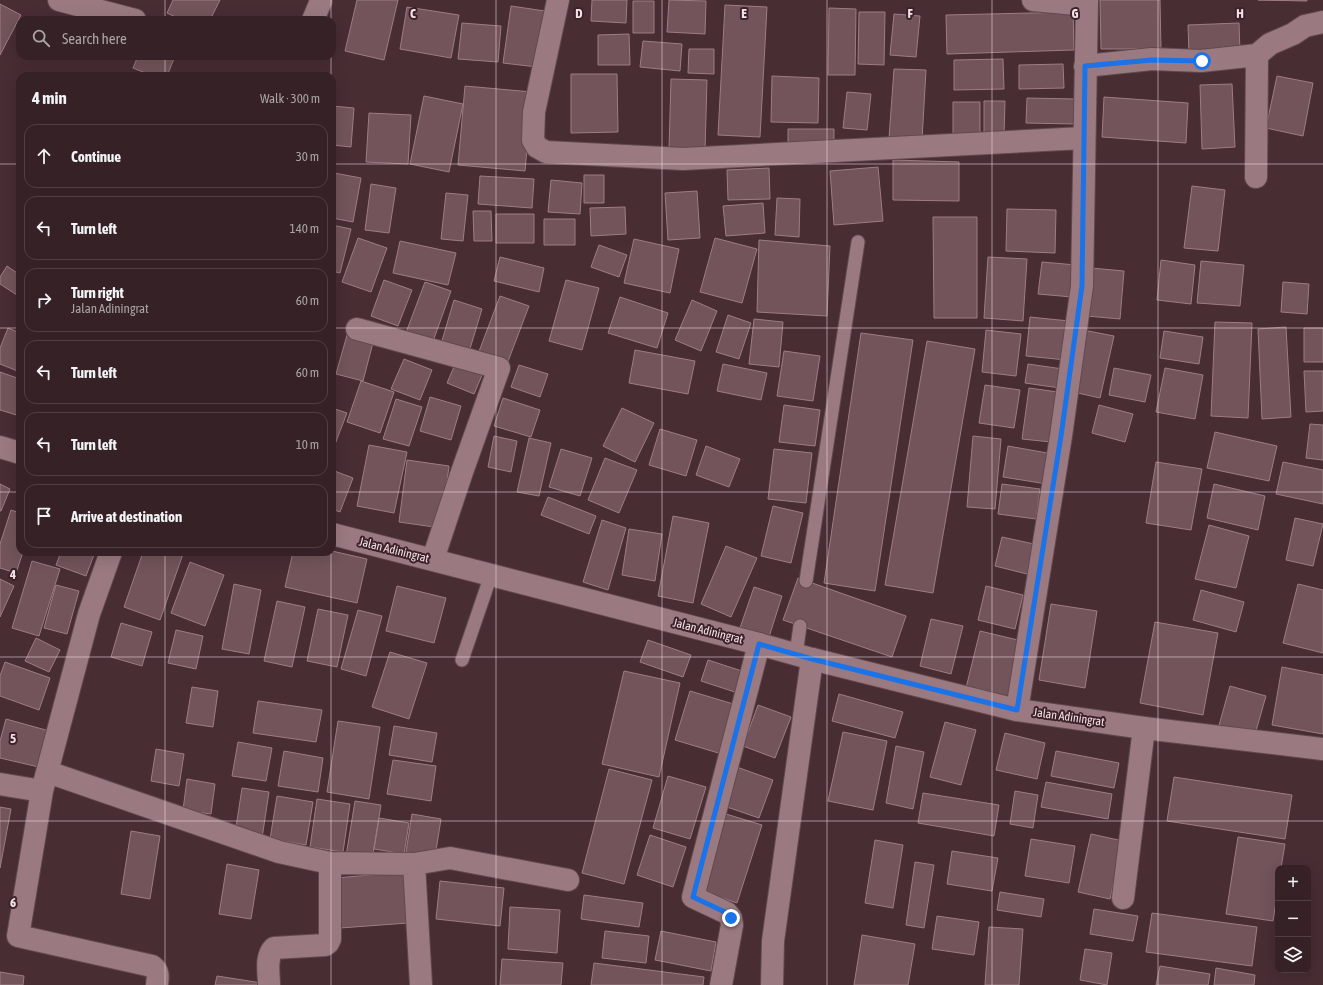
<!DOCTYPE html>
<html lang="en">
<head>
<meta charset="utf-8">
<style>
  :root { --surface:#362226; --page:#3d2a2e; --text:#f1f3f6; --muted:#aaa4a7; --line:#503f43 }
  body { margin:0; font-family:"Asap Condensed",sans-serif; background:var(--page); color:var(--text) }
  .controls { position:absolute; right:12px; bottom:12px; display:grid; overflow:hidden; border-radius:8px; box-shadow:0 4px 16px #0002 }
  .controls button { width:36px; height:36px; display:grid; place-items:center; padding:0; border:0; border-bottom:1px solid var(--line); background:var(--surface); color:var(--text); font:20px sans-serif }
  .stop { position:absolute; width:12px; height:12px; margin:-9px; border:3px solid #1a73e8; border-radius:50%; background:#fff }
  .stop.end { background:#1a73e8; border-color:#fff; box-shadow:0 1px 4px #0008 }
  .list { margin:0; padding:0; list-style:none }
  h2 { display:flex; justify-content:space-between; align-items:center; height:52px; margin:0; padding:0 16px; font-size:17px }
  h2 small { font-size:13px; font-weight:400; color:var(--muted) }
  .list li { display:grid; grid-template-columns:26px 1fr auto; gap:12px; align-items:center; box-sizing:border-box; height:64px; margin:0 8px 8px; padding:0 8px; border:1px solid var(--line); border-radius:12px }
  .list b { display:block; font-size:15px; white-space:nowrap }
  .list p { margin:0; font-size:13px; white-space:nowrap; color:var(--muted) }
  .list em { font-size:13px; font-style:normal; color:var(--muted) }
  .icon { flex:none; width:22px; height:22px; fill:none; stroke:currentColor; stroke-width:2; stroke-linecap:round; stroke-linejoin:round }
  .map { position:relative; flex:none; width:1323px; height:985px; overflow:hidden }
  .search { position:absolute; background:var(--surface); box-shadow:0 4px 16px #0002; left:16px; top:16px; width:320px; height:44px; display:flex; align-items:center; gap:10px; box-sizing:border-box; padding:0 14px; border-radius:12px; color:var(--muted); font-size:15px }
  .panel { position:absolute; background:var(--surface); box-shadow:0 4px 16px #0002; left:16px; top:72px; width:320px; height:484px; border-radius:12px }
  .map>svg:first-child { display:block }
  .building { fill:#72545a; stroke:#9d7d83 }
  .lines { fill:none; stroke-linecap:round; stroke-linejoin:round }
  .service-casing { stroke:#614a4f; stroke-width:15 }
  .minor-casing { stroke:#614a4f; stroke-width:24 }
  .tertiary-casing { stroke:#614a4f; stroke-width:24 }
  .service { stroke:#9a7a80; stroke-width:13 }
  .minor { stroke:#9a7a80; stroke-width:22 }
  .tertiary { stroke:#9a7a80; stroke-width:22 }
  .route { stroke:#1a73e8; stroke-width:5 }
  .grid { fill:none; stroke:#f4e2e5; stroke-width:1; stroke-opacity:0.55 }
  .labels { text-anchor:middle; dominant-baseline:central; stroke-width:4; stroke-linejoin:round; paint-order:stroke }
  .street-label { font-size:12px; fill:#f4e2e5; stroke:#3d2329 }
  .grid-label { font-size:13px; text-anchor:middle; font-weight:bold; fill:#f4e2e5; stroke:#3d2329; stroke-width:4; stroke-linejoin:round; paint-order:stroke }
</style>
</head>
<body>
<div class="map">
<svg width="1323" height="985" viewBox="0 0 1323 985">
  <rect width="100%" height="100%" fill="#482d33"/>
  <path class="building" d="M 173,0 L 220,0 L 210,20 L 182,20 L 167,13 Z
    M 357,0 L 398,0 L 384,60 L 345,51 Z
    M 592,0 L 627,0 L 626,23 L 591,21 Z
    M 669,0 L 706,1 L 705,34 L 667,32 Z
    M 1100,0 L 1160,0 L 1161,49 L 1101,49 Z
    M 1258,0 L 1307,0 L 1307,1 Z
    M 633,1 L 654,1 L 654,33 L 633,33 Z
    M 0,4 L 21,15 L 0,55 Z
    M 725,5 L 767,7 L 760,137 L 718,135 Z
    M 511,6 L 545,11 L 537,67 L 503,63 Z
    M 407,7 L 459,15 L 451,58 L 400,49 Z
    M 829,8 L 856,9 L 855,75 L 828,75 Z
    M 859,12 L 885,12 L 884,65 L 858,64 Z
    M 1073,12 L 1074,50 L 947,54 L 946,15 Z
    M 894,14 L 920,16 L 916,57 L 890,55 Z
    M 462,23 L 501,26 L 498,62 L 458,59 Z
    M 1239,23 L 1240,52 L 1189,55 L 1188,25 Z
    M 629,34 L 630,65 L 598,65 L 598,35 Z
    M 643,41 L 682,44 L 680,71 L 640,67 Z
    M 689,49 L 714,49 L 714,74 L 688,73 Z
    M 138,56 L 175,56 L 167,76 L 153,76 L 133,68 Z
    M 1003,59 L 1004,89 L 954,90 L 954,60 Z
    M 1063,64 L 1064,88 L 1019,89 L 1019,65 Z
    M 894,69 L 926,70 L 922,140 L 889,138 Z
    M 571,74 L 617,74 L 618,132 L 571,133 Z
    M 772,76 L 819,78 L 818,123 L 771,122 Z
    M 1277,76 L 1313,83 L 1303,136 L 1266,128 Z
    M 671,79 L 707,80 L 705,150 L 669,149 Z
    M 1232,84 L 1235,147 L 1202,149 L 1200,85 Z
    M 465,86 L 532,92 L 525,171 L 458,165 Z
    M 847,92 L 871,94 L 867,130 L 843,128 Z
    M 424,96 L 463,104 L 449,172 L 410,164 Z
    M 1104,97 L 1188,103 L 1186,143 L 1102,137 Z
    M 1027,98 L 1076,99 L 1075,124 L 1026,123 Z
    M 984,101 L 1005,101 L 1004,136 L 984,136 Z
    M 953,102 L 980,102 L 980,136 L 953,136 Z
    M 332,106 L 354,108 L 351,147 L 332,145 Z
    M 369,113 L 411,115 L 408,164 L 366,162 Z
    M 788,129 L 834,129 L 834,151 L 788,151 Z
    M 893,160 L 959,162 L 959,201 L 893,200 Z
    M 878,167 L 883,221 L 834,225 L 830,171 Z
    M 769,168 L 770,199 L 728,200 L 727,170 Z
    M 334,173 L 361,178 L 353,222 L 332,218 L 332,183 Z
    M 584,175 L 604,175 L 604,203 L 584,203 Z
    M 480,176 L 534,179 L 532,208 L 478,204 Z
    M 551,180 L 582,183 L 580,214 L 548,212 Z
    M 371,184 L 396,188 L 389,233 L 365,230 Z
    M 1192,186 L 1225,190 L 1218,251 L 1184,248 Z
    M 697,191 L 700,238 L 668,240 L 665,193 Z
    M 446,193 L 468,195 L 463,241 L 441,239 Z
    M 777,198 L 800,199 L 799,237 L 775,235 Z
    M 763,203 L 765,233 L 726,236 L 723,206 Z
    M 625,207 L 626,234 L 591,236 L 590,208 Z
    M 1007,209 L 1056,210 L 1055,253 L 1006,251 Z
    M 473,211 L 491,211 L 492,241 L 474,241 Z
    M 496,214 L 534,214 L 534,243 L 496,243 Z
    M 933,217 L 977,217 L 977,318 L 934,318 Z
    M 544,219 L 575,219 L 575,245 L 544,245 Z
    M 332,225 L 351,229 L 340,273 L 332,271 Z
    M 358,238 L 387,248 L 371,292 L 342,282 Z
    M 715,238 L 757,249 L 742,303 L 700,292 Z
    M 634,239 L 679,249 L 670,293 L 624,283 Z
    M 759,240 L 830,246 L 827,316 L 757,312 Z
    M 400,241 L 456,253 L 448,285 L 393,273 Z
    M 599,245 L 627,255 L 619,277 L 591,267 Z
    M 500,257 L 544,268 L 539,292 L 494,281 Z
    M 988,257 L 1027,259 L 1023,321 L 984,318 Z
    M 1161,260 L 1195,265 L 1191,304 L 1157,300 Z
    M 1201,261 L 1244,265 L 1240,306 L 1197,303 Z
    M 1042,262 L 1076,265 L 1072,297 L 1038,294 Z
    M 7,266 L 20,275 L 20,297 L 0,284 L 0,277 Z
    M 1091,268 L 1124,271 L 1120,319 L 1087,316 Z
    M 384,280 L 412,290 L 398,326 L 371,316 Z
    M 566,280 L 599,288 L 582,350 L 549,341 Z
    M 425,282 L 451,291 L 431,347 L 404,338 Z
    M 1283,282 L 1309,284 L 1307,314 L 1281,312 Z
    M 500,296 L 529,306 L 507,364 L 478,354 Z
    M 620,297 L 668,313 L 657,348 L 608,333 Z
    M 454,300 L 482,309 L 469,352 L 441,344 Z
    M 692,300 L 717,311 L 701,351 L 675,340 Z
    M 728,315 L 751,323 L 739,359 L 716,352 Z
    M 1030,317 L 1069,321 L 1066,360 L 1026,356 Z
    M 754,319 L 783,322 L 779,367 L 749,364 Z
    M 1215,322 L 1252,323 L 1248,418 L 1211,416 Z
    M 1286,327 L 1291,417 L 1262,419 L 1258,329 Z
    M 8,328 L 20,333 L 20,372 L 0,364 L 0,348 Z
    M 349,328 L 375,335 L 363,381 L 336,374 Z
    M 1304,328 L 1323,328 L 1323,362 L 1304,362 Z
    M 986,330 L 1021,334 L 1016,376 L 982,372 Z
    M 1083,330 L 1114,336 L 1100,398 L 1069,391 Z
    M 1164,331 L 1203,337 L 1199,364 L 1160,358 Z
    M 861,333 L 913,340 L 875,591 L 824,583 Z
    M 927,341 L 975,349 L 933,593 L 885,585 Z
    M 635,350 L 695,361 L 688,394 L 629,383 Z
    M 784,351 L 820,356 L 813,401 L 777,396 Z
    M 404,359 L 432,370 L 420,400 L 391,389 Z
    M 456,362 L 483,373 L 474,394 L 447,383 Z
    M 723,364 L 767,373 L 761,400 L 717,391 Z
    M 1028,364 L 1063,369 L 1060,388 L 1025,383 Z
    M 519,365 L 548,374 L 540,397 L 511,387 Z
    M 1114,368 L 1151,375 L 1145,402 L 1109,395 Z
    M 1165,368 L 1203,375 L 1195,419 L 1156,412 Z
    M 1304,371 L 1323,371 L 1323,411 L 1306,412 Z
    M 0,372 L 20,379 L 20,416 L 0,410 Z
    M 361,381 L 394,392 L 380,433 L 347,422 Z
    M 985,385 L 1020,390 L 1014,428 L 979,423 Z
    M 1029,388 L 1058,392 L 1051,442 L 1022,439 Z
    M 430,397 L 461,406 L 451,440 L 420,431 Z
    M 503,398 L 540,410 L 531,437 L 494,426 Z
    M 396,399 L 422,407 L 409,446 L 383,439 Z
    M 784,405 L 820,410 L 815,446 L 779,442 Z
    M 1099,405 L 1133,414 L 1125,442 L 1092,433 Z
    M 332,408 L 347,413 L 332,452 Z
    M 622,408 L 654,423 L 635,462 L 603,446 Z
    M 1310,424 L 1323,425 L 1323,460 L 1306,458 Z
    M 660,429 L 697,440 L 686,476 L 649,465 Z
    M 1215,432 L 1277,446 L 1269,481 L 1207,468 Z
    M 494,436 L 517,441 L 511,472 L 488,467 Z
    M 973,436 L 1001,439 L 995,509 L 967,507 Z
    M 529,438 L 551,443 L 539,496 L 517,492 Z
    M 369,445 L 407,452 L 394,513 L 357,506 Z
    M 706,446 L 740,459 L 729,487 L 696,475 Z
    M 1008,446 L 1053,454 L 1047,484 L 1003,477 Z
    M 561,449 L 592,458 L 580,496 L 549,487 Z
    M 774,449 L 812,453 L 806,503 L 768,499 Z
    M 605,458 L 637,470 L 619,513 L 588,500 Z
    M 407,460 L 449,466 L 441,528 L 399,522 Z
    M 1156,462 L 1202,469 L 1191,530 L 1146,523 Z
    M 1283,462 L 1323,470 L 1323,504 L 1276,494 Z
    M 332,470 L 353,478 L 340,512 L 332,509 Z
    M 0,484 L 10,489 L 1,511 L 0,511 Z
    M 1002,484 L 1040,489 L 1036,519 L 998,514 Z
    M 1214,484 L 1265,496 L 1258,530 L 1207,518 Z
    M 548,497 L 596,516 L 589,534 L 541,515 Z
    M 773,506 L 803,513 L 791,563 L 761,556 Z
    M 11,510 L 20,513 L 20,552 L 23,552 L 16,573 L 0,568 L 0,544 Z
    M 673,516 L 709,523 L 693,603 L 658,596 Z
    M 1295,518 L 1323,524 L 1313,566 L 1286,560 Z
    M 602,520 L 626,528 L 608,590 L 583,582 Z
    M 1209,525 L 1249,536 L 1236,588 L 1195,579 Z
    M 629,529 L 662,534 L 655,581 L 622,575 Z
    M 1002,537 L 1034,544 L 1027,574 L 995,566 Z
    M 726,546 L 757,558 L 731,617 L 701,604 Z
    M 332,551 L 367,559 L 357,603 L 285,587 L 293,552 L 332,552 Z
    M 61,552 L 95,552 L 86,576 L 56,565 Z
    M 143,552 L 177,552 L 183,554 L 160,620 L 124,607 Z
    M 32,561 L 60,569 L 39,636 L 12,628 Z
    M 190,562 L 224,575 L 205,626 L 171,613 Z
    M 798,578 L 906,616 L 892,657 L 783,620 Z
    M 0,579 L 14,586 L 0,617 Z
    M 234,584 L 261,590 L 249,654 L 222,649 Z
    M 1298,584 L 1323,590 L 1323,653 L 1283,643 Z
    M 56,585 L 79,591 L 67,634 L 44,628 Z
    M 397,586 L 446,598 L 434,643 L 386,631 Z
    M 986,586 L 1023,595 L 1015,629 L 978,620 Z
    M 754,587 L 782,596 L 769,637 L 740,628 Z
    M 1201,590 L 1244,602 L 1236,632 L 1193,620 Z
    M 277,601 L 305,607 L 292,667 L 264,661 Z
    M 1051,604 L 1097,611 L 1085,688 L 1039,680 Z
    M 318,609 L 348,615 L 337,667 L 307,661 Z
    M 358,610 L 382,616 L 366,676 L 341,669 Z
    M 931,619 L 963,626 L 951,674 L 920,666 Z
    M 1155,622 L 1218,633 L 1203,715 L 1140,703 Z
    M 121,623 L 152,632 L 142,666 L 111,657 Z
    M 176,630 L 203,636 L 196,669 L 168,663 Z
    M 980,631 L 1022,641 L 1008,703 L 965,692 Z
    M 36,638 L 60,650 L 49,672 L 25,661 Z
    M 648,640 L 691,655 L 683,677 L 640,662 Z
    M 390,652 L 427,663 L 409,719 L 372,707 Z
    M 708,660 L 748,673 L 741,694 L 701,681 Z
    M 5,662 L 50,678 L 39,710 L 0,696 L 0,676 Z
    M 1282,667 L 1323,675 L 1323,734 L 1272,725 Z
    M 624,671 L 680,683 L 659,777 L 602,764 Z
    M 1230,686 L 1266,696 L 1254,738 L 1218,729 Z
    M 192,687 L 218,691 L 213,727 L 186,723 Z
    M 690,691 L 740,706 L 725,755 L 675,740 Z
    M 839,694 L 903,712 L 895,738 L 832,721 Z
    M 258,701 L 322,710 L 316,742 L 253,733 Z
    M 758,705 L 791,717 L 775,758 L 743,746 Z
    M 6,719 L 53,732 L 43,768 L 0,758 L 0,741 Z
    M 338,721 L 380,727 L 369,799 L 327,792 Z
    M 945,722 L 976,730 L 961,785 L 930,777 Z
    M 394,726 L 437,733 L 432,762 L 389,755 Z
    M 843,732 L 887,741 L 873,810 L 828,801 Z
    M 1005,733 L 1045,743 L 1037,779 L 996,770 Z
    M 238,742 L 272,748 L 266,781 L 232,776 Z
    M 896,746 L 924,752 L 913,809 L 886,803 Z
    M 156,749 L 184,754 L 179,786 L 151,781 Z
    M 284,751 L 323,758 L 318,792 L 278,786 Z
    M 1056,751 L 1119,763 L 1114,788 L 1051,776 Z
    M 393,760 L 436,766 L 431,801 L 387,794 Z
    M 734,766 L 773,780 L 759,818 L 721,805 Z
    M 609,769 L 652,780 L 624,884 L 582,873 Z
    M 668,776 L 706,787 L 690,839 L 653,828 Z
    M 1174,777 L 1292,795 L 1285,839 L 1167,821 Z
    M 187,779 L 215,784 L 211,814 L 183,810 Z
    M 1046,782 L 1112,794 L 1108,819 L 1041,807 Z
    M 242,788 L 269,792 L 262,838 L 235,834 Z
    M 1015,791 L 1038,795 L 1033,828 L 1010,824 Z
    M 923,793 L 999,805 L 994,836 L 918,823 Z
    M 277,796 L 313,802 L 306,845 L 270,839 Z
    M 317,799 L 350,804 L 343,852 L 310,847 Z
    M 355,801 L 381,805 L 372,860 L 346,856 Z
    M 0,807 L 11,809 L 0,868 Z
    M 412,814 L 441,819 L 435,857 L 406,852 Z
    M 726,814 L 762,825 L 737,903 L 701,891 Z
    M 379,818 L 409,823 L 404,854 L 374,849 Z
    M 131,831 L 160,836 L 150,899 L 121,894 Z
    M 1091,834 L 1123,841 L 1110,899 L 1078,892 Z
    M 650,835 L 686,847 L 673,887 L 637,875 Z
    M 1238,837 L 1285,844 L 1281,868 L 1278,868 L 1278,889 L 1273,921 L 1226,914 Z
    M 1031,839 L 1075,846 L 1069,883 L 1025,876 Z
    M 875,840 L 903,845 L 893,908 L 865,903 Z
    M 952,851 L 998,858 L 992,891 L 947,884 Z
    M 915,862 L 934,865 L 924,928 L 906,925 Z
    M 227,864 L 259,870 L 251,919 L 219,914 Z
    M 404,872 L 408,923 L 340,928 L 336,878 Z
    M 440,881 L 504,888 L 500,926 L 436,919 Z
    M 1000,892 L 1044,899 L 1041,917 L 997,910 Z
    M 584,895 L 643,903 L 639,927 L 581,919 Z
    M 510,907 L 560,910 L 557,953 L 508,949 Z
    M 1094,909 L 1138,916 L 1133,941 L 1090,934 Z
    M 1152,913 L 1257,927 L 1252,966 L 1146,952 Z
    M 937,916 L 979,922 L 974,955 L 932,949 Z
    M 989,927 L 1023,929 L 1019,985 L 985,985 Z
    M 605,931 L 649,936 L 646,963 L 602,958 Z
    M 661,931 L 716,942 L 711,971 L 655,960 Z
    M 862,935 L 915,944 L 908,985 L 854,985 Z
    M 1085,949 L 1112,953 L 1107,985 L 1080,980 Z
    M 502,959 L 563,963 L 561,985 L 500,985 Z
    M 594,963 L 704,977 L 703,985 L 591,985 Z
    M 1160,966 L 1210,974 L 1208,985 L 1156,985 Z
    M 1216,968 L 1255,975 L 1254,985 L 1214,985 Z
    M 0,972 L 24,976 L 23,985 L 0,985 Z
    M 217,976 L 262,983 L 261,985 L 215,985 Z"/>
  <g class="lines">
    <defs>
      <path id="service" d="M 806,581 L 858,242
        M 796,654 L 800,626
        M 462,660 L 491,575"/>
      <path id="minor" d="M 59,0 L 135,20
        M 558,0 L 534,112 L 533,140 L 537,147 L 546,152 L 683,159 L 1083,138
        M 1033,0 L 1086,5
        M 313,20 L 321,1
        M 1085,66 L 1152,59 L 1201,61 L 1257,55 L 1270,44 L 1293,34 L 1305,26 L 1323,22
        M 1256,177 L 1257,55
        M 357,329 L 499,368 L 462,472 L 433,559
        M 111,552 L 89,614 L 42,791 L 18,936 L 152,966 C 159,971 158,977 157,985
        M 1017,710 L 1061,436 L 1082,286 L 1087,0
        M 48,772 L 279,852 L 330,863 L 414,864 L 450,858 L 568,880
        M 0,784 L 42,791
        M 414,864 L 421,985
        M 1123,898 L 1144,728
        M 269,985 C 269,973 265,957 274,948 L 325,945 L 328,943 L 330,939 L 330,863
        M 721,985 L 732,925 L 731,918 L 727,913 L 693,897 L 759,644
        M 772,985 L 773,941 L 812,659"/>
      <path id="tertiary" d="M 0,447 L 20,453
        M 332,534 L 759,644 L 812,659 L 1017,710 L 1144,728 L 1323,749"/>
    </defs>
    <use href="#service" class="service-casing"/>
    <use href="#minor" class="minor-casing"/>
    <use href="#tertiary" class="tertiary-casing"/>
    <use href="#service" class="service"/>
    <use href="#minor" class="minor"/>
    <use href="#tertiary" class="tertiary"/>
  </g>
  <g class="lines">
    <path class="route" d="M 731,918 L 727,913 L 693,897 L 759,644 L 812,659 L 1017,710 L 1061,436 L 1082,286 L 1085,66 L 1152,60 L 1202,61"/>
  </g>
  <path class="grid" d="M 165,0 L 165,20M 331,0 L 331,20M 496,0 L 496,985M 662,0 L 662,985M 827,0 L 827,985M 992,0 L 992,985M 1158,0 L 1158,985M 165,56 L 165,76M 331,56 L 331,76M 0,164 L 20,164M 332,164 L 1323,164M 0,328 L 20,328M 332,328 L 1323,328M 0,492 L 20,492M 332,492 L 1323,492M 165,552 L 165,985M 331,552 L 331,985M 0,657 L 1323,657M 0,821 L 1323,821"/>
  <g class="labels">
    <g class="street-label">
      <text transform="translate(394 550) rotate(14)">Jalan Adiningrat</text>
      <text transform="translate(708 631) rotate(14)">Jalan Adiningrat</text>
      <text transform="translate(1069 717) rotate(8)">Jalan Adiningrat</text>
    </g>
  </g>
  <g class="grid-label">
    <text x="413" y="18">C</text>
    <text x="579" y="18">D</text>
    <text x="744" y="18">E</text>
    <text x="910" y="18">F</text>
    <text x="1075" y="18">G</text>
    <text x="1240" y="18">H</text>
    <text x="13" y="579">4</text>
    <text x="13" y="743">5</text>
    <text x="13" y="907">6</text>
  </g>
</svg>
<div class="controls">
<button>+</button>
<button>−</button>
<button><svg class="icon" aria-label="layers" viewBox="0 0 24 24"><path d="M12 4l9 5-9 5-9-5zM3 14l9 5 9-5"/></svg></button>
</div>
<div class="stop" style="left:1202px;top:61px"></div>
<div class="stop end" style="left:731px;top:918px"></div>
<div class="search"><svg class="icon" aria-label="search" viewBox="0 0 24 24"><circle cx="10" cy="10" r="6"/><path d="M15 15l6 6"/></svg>Search here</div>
<section class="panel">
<h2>4 min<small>Walk · 300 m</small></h2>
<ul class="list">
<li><svg class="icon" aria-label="ahead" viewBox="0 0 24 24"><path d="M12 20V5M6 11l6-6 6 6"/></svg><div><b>Continue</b></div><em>30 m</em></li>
<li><svg class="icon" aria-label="left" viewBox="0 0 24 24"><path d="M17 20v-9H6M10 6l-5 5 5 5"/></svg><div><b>Turn left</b></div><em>140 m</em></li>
<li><svg class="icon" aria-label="right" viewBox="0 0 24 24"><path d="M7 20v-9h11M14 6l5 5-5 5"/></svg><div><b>Turn right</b><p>Jalan Adiningrat</p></div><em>60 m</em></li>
<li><svg class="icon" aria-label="left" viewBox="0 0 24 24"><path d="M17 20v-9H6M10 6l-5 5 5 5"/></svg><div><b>Turn left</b></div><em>60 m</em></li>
<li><svg class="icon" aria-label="left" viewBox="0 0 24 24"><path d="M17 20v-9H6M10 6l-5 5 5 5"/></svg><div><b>Turn left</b></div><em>10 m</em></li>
<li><svg class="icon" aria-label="arrive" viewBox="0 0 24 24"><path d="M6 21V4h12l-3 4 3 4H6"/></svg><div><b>Arrive at destination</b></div></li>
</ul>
</section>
</div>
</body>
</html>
